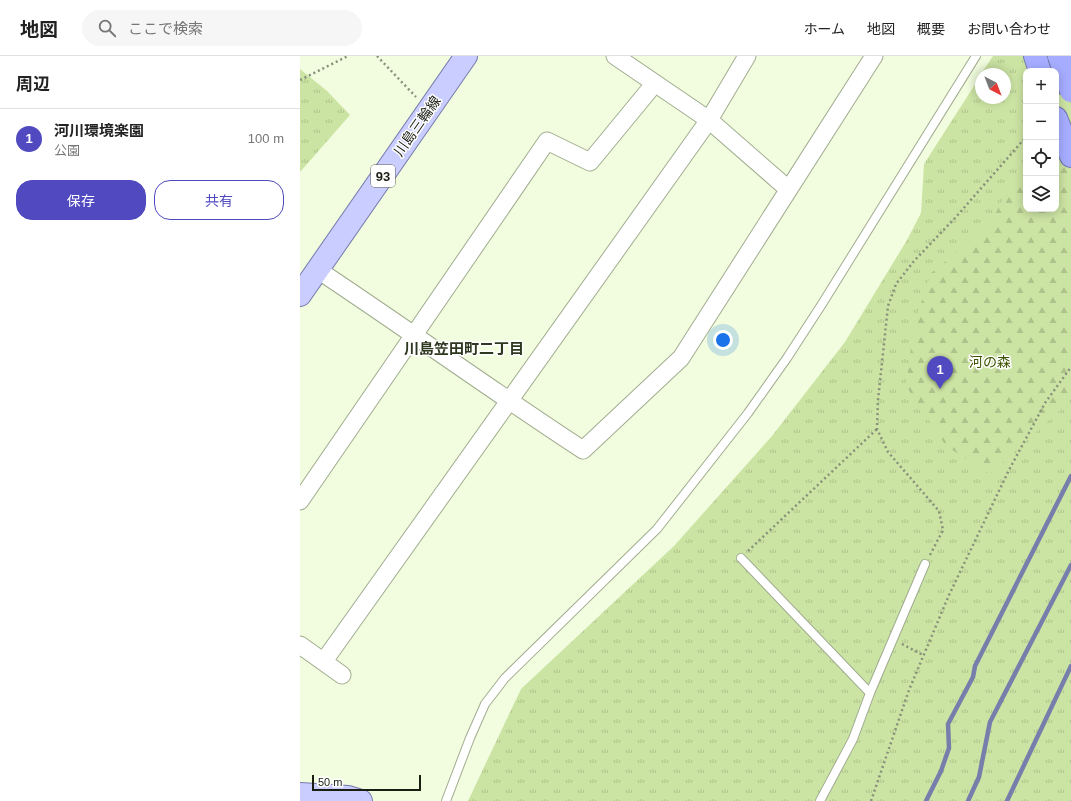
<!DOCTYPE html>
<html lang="ja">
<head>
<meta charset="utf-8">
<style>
  :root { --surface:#fff; --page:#f6f6f6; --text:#222; --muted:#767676; --line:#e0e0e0; --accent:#5049c0 }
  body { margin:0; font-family:Arial,"Noto Sans JP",sans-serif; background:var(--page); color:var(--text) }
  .controls { position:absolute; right:12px; top:12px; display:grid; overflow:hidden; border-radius:8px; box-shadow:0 2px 10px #0003 }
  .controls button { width:36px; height:36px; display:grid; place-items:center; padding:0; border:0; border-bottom:1px solid var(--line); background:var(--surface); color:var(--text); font:20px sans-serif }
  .compass { position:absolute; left:675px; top:12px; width:36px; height:36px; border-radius:50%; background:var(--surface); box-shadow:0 2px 10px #0003; rotate:138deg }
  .scale { position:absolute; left:12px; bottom:10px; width:109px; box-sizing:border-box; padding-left:4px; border:2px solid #191d12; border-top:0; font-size:11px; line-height:14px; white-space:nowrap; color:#191d12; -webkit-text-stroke:3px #fff; paint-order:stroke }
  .you { position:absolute; left:423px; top:284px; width:14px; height:14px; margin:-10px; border:3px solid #fff; border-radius:50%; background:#1a73e8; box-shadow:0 0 0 6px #1a73e833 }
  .badge { display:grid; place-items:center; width:26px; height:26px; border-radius:50%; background:var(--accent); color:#fff; font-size:13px; font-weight:700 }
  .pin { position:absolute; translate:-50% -33px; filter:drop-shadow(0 1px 2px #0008) }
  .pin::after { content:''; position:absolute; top:21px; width:14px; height:12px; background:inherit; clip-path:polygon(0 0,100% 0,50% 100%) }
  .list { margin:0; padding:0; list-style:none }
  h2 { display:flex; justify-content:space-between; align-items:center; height:52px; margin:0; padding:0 16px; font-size:17px }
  h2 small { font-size:13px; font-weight:400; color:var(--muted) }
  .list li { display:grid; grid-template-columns:26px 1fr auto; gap:12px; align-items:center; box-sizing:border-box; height:60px; padding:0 16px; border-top:1px solid var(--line) }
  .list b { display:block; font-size:15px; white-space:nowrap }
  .list p { margin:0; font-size:13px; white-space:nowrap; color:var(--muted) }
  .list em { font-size:13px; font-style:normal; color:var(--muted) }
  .actions { display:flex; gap:8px; padding:12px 16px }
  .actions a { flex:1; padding:9px 0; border:1px solid var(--accent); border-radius:16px; text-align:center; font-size:14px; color:var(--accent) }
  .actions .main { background:var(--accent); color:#fff }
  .icon { flex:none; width:22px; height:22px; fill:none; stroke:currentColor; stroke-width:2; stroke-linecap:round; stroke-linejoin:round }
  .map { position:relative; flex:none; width:771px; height:745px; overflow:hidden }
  header { display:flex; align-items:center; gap:24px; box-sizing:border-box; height:56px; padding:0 20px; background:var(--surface); border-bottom:1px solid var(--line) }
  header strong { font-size:19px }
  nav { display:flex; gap:22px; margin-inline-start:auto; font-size:14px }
  .search { width:280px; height:36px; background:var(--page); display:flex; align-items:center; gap:10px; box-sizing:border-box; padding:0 14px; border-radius:22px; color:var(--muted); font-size:15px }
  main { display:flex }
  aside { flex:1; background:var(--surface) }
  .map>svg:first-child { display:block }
  .grass { fill:url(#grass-tufts); fill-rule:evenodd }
  .forest { fill:url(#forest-firs) }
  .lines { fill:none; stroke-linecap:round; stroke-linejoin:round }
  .stream { stroke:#787eab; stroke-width:4.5 }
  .service-casing { stroke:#a1ac90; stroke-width:10 }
  .minor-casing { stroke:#a1ac90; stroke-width:19 }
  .primary-casing { stroke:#757aac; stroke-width:24 }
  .motorway-casing { stroke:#757aac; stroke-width:24 }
  .path { stroke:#88907b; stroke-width:2.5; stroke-dasharray:2 3; stroke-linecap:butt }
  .service { stroke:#fff; stroke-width:8 }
  .minor { stroke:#fff; stroke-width:17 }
  .primary { stroke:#cacdff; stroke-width:22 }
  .motorway { stroke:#a6acff; stroke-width:22 }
  .motorway-bridge-casing { stroke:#757aac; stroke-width:24; stroke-linecap:butt }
  .motorway-bridge { stroke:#a6acff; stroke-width:22 }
  .labels { text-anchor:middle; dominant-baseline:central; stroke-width:3; stroke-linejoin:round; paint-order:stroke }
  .shield { fill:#fff; stroke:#5e6159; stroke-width:1 }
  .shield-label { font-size:13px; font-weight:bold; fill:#191d12 }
  .street-label { font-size:14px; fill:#191d12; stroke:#fff }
  .park-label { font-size:14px; fill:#405500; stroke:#fff }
  .neighbourhood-label { font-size:15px; font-weight:bold; fill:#2e371f; stroke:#fff }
</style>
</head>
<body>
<header>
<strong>地図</strong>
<div class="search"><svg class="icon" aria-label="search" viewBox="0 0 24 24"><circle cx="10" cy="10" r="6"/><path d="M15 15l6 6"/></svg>ここで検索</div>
<nav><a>ホーム</a><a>地図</a><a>概要</a><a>お問い合わせ</a></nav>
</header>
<main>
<aside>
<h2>周辺<small></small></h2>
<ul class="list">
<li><span class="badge">1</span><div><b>河川環境楽園</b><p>公園</p></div><em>100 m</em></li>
</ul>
<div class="actions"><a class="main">保存</a><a>共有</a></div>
</aside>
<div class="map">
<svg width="771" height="745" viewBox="0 0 771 745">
  <defs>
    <pattern id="grass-tufts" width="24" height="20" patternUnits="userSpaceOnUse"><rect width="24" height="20" fill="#cbe3a3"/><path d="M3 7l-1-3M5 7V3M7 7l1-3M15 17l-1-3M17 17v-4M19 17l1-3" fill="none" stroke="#aec28b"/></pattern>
    <pattern id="forest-firs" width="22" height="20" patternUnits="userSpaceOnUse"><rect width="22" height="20" fill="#cbe3a3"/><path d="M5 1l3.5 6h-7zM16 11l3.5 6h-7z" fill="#aec28b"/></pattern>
  </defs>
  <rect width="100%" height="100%" fill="#f1fdde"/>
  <path class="grass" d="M 693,0 L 771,0 L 771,745 L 168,745 L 221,633 L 374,490 L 472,380 L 545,286 L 607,184 L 621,157 L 624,108 L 681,19 L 681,42 L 705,42 L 705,18 L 681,18 ZM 726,15 L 756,15 L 756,153 L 726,153 Z
    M 0,13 L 27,35 L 50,59 L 0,116 Z"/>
  <path class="forest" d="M 771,58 L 771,338 L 760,354 L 690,418 L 646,390 L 606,330 L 614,269 L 631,217 L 689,170 L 705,139 L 726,116 L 726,153 L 756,153 L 756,78 Z"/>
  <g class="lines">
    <path class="stream" d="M 626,745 L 641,715 L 649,692 L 648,668 L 673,621 L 675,610 L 771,420
      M 668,745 L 679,721 L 690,666 L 771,509
      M 707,745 L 771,610"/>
    <defs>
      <path id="service" d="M 441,502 L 570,637
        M 146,745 L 170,682 L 185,648 L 205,622 L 357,473 L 448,357 L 487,302 L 522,248 L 676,0
        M 520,745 L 553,683 L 570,637 L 625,508"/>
      <path id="minor" d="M 315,0 L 409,64 L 488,133
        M 18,214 C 107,273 194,336 283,394 L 381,302 L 574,0
        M 0,445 L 247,85 L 290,106 L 355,27
        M 0,589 L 42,619
        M 24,605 L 409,64 L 447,0"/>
      <path id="primary" d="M 0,239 L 166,0
        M 0,738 L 48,741 L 61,745"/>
      <path id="motorway" d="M 735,0 L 740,15
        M 756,62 L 771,100"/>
    </defs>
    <use href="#service" class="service-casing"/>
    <use href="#minor" class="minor-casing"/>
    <use href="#primary" class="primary-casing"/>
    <use href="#motorway" class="motorway-casing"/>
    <path class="path" d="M 77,0 L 116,41
      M 0,24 L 48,0
      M 448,495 L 577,373
      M 630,499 L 643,474 L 639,455 L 588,396 L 577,373 L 578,344 L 588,250 L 596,228 L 614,205 L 655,162 L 726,81
      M 602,588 L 623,599
      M 571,745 L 609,634 L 649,539 L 709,414 L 745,347 L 771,311"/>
    <use href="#service" class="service"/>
    <use href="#minor" class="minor"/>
    <use href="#primary" class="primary"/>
    <use href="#motorway" class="motorway"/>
    <defs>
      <path id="motorway-bridge" d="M 759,0 L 771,35"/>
    </defs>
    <use href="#motorway-bridge" class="motorway-bridge-casing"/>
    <use href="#motorway-bridge" class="motorway-bridge"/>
  </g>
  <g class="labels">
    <rect class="shield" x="71" y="109" width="24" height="22" rx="3"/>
    <g class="shield-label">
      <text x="83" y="120">93</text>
    </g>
    <g class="street-label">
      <text transform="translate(117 70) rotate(-55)">川島三輪線</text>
    </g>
    <g class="park-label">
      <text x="690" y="306">河の森</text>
    </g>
    <g class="neighbourhood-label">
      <text x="164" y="292">川島笠田町二丁目</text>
    </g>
  </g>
</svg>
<div class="controls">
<button>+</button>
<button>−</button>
<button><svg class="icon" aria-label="locate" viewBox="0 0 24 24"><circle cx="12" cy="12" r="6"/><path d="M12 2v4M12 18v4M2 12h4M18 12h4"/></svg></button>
<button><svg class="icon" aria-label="layers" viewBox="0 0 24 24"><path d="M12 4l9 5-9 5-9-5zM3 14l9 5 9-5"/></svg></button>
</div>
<svg class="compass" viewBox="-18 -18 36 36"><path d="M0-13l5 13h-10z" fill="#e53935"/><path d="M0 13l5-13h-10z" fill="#767676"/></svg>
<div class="scale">50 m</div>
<div class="you"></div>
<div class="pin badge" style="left:640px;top:333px">1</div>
</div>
</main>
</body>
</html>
